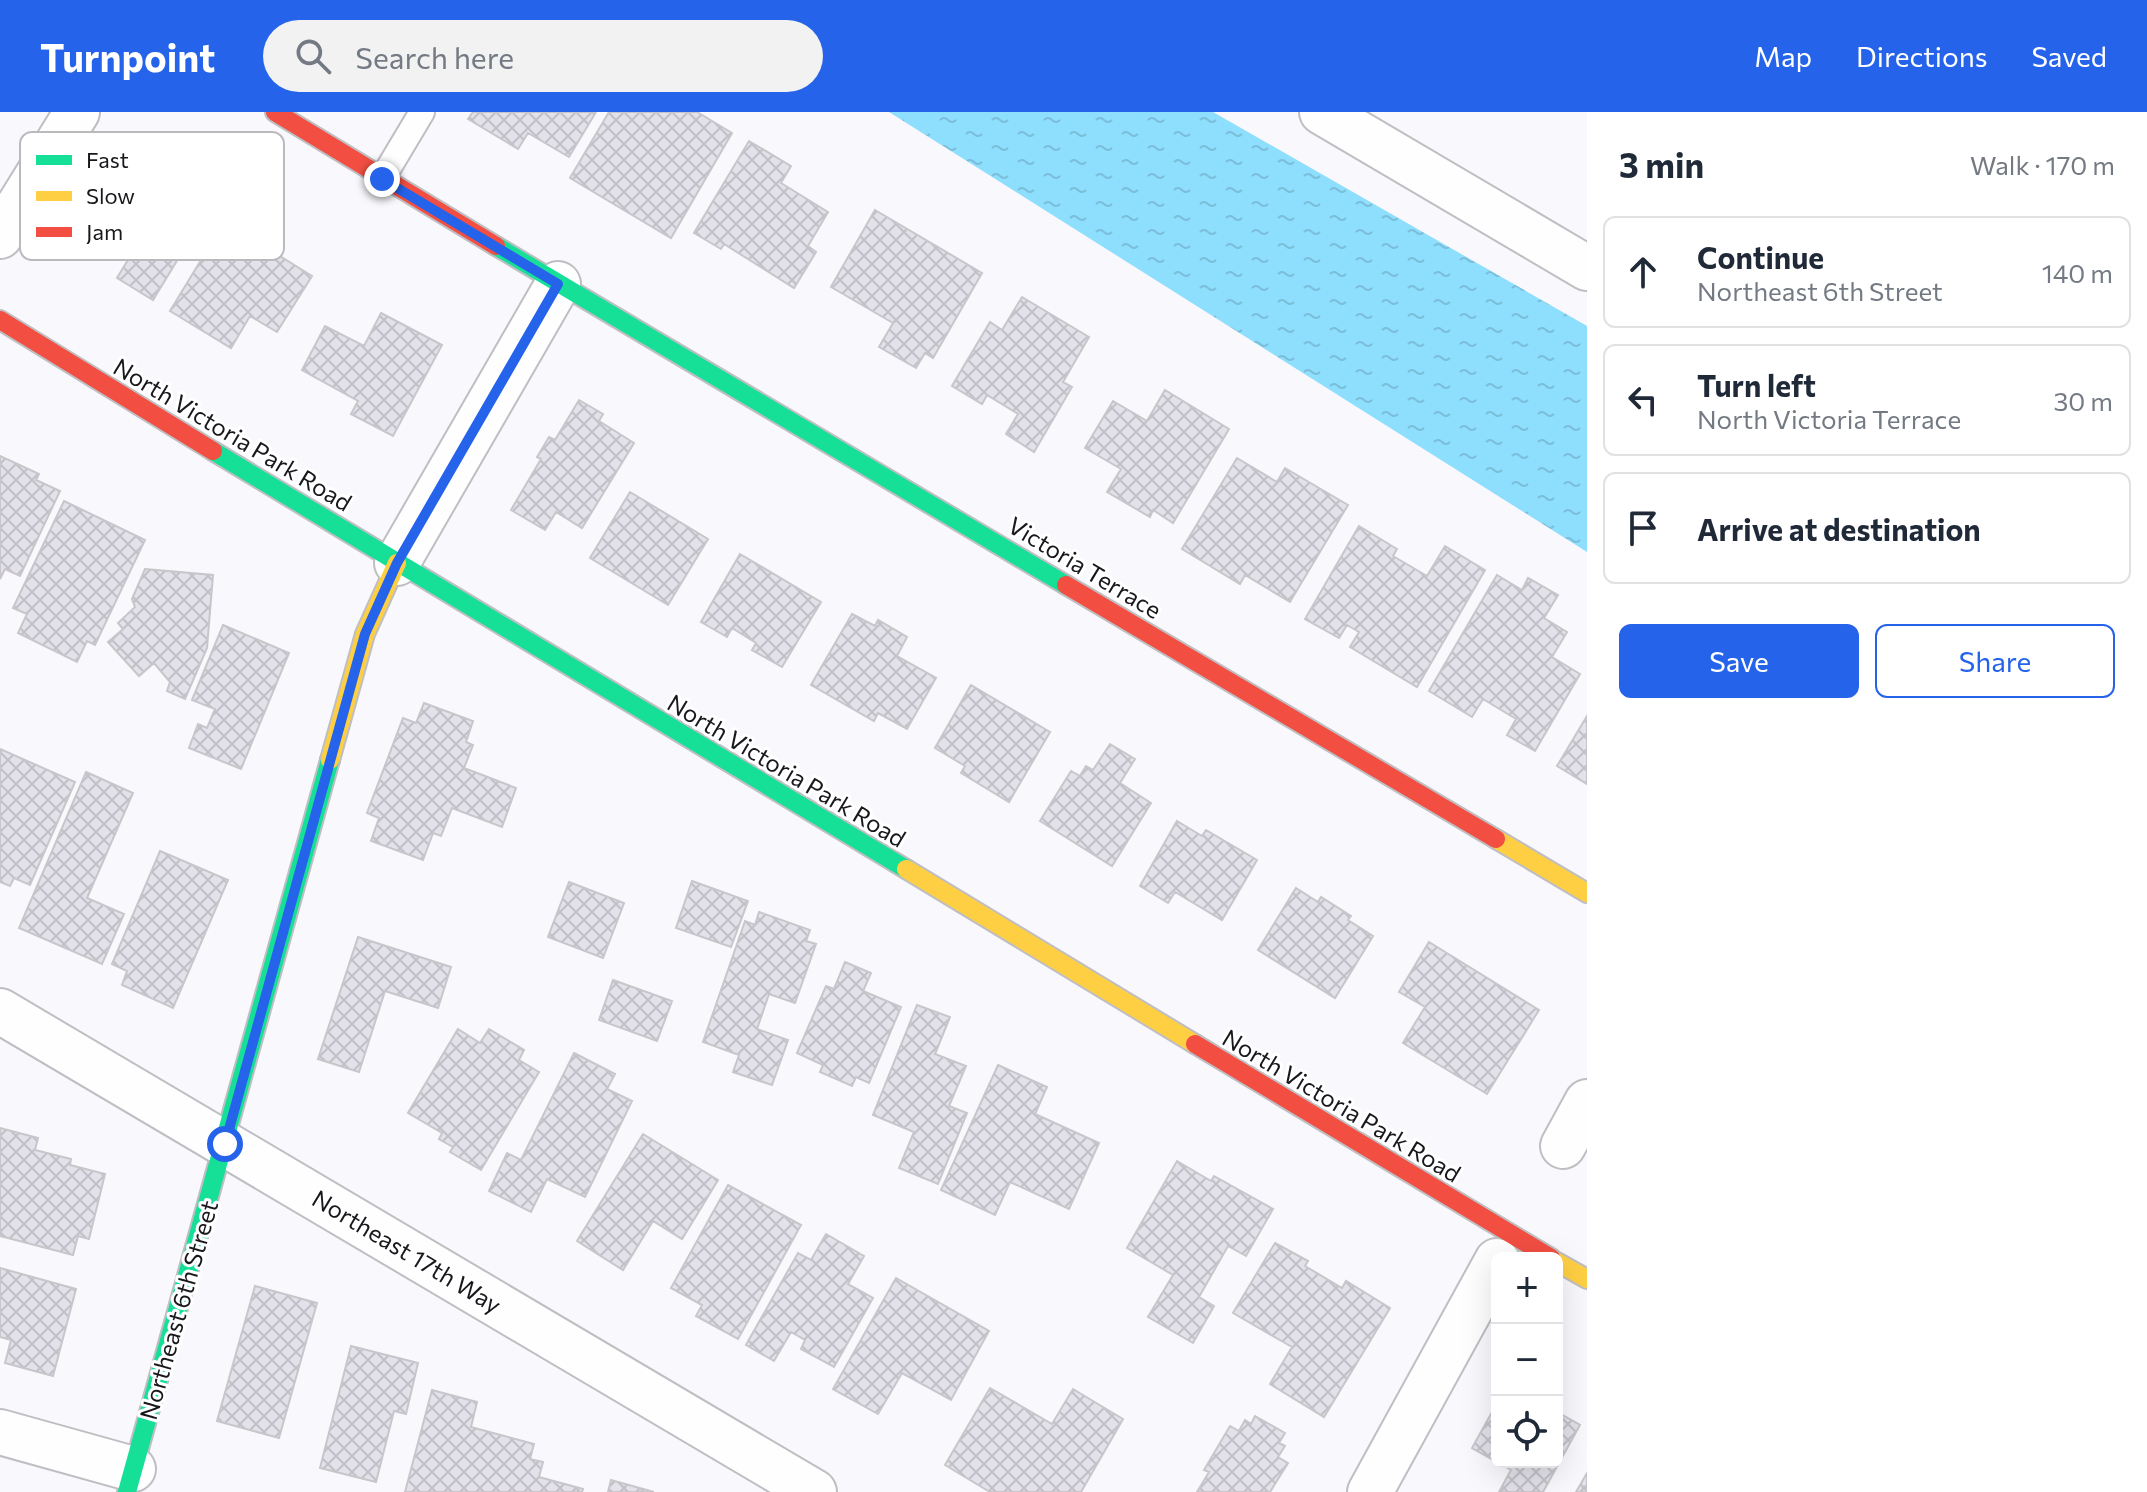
<!DOCTYPE html>
<html lang="en">
<head>
<meta charset="utf-8">
<style>
  :root { --surface:#fff; --page:#f2f2f3; --text:#1f2937; --muted:#747a83; --line:#e0e1e3; --accent:#2563eb }
  body { margin:0; font-family:Commissioner,sans-serif; background:var(--page); color:var(--text) }
  .controls { position:absolute; right:24px; bottom:24px; display:grid; overflow:hidden; border-radius:12px; box-shadow:0 8px 32px #0002 }
  .controls button { width:72px; height:72px; display:grid; place-items:center; padding:0; border:0; border-bottom:2px solid var(--line); background:var(--surface); color:var(--text); font:40px sans-serif }
  .stop { position:absolute; width:24px; height:24px; margin:-18px; border:6px solid #2563eb; border-radius:50%; background:#fff }
  .stop.end { background:#2563eb; border-color:#fff; box-shadow:0 2px 8px #0008 }
  .list { margin:0; padding:0; list-style:none }
  h2 { display:flex; justify-content:space-between; align-items:center; height:104px; margin:0; padding:0 32px; font-size:34px }
  h2 small { font-size:26px; font-weight:400; color:var(--muted) }
  .list li { display:grid; grid-template-columns:52px 1fr auto; gap:24px; align-items:center; box-sizing:border-box; height:112px; margin:0 16px 16px; padding:0 16px; border:2px solid var(--line); border-radius:12px }
  .list b { display:block; font-size:30px; white-space:nowrap }
  .list p { margin:0; font-size:26px; white-space:nowrap; color:var(--muted) }
  .list em { font-size:26px; font-style:normal; color:var(--muted) }
  .actions { display:flex; gap:16px; padding:24px 32px }
  .actions a { flex:1; padding:18px 0; border:2px solid var(--accent); border-radius:12px; text-align:center; font-size:28px; color:var(--accent) }
  .actions .main { background:var(--accent); color:#fff }
  .icon { flex:none; width:44px; height:44px; fill:none; stroke:currentColor; stroke-width:2; stroke-linecap:round; stroke-linejoin:round }
  .map { position:relative; flex:none; width:1587px; height:1380px; overflow:hidden }
  header { display:flex; align-items:center; gap:48px; box-sizing:border-box; height:112px; padding:0 40px; background:var(--accent); color:#fff }
  header strong { font-size:38px }
  nav { display:flex; gap:44px; margin-inline-start:auto; font-size:28px }
  .search { width:560px; height:72px; background:var(--page); display:flex; align-items:center; gap:20px; box-sizing:border-box; padding:0 28px; border-radius:44px; color:var(--muted); font-size:30px }
  main { display:flex }
  aside { flex:1; background:var(--surface) }
  .map>svg:first-child { display:block }
  .water { fill:url(#water-ripples) }
  .building { fill:url(#building-cross-hatch); stroke:#c8c6cb; stroke-width:2 }
  .lines { fill:none; stroke-linecap:round; stroke-linejoin:round }
  .lane-casing { stroke:#bfbec2; stroke-width:28 }
  .street-casing { stroke:#bfbec2; stroke-width:48 }
  .fast-casing { stroke:#bfbec2; stroke-width:22 }
  .slow-casing { stroke:#bfbec2; stroke-width:22 }
  .jam-casing { stroke:#bfbec2; stroke-width:22 }
  .lane { stroke:#fefeff; stroke-width:24 }
  .street { stroke:#fefeff; stroke-width:44 }
  .fast { stroke:#16e098; stroke-width:18 }
  .slow { stroke:#ffcf43; stroke-width:18 }
  .jam { stroke:#f24e42; stroke-width:18 }
  .route { stroke:#2563eb; stroke-width:10 }
  .labels { text-anchor:middle; dominant-baseline:central; stroke-width:6; stroke-linejoin:round; paint-order:stroke }
  .street-label { font-size:24px; fill:#18171c; stroke:#fff }
  .key { fill:#fff; stroke:#bab9bb; stroke-width:2 }
  .key-label { font-size:22px; fill:#18171c }
</style>
</head>
<body>
<header>
<strong>Turnpoint</strong>
<div class="search"><svg class="icon" aria-label="search" viewBox="0 0 24 24"><circle cx="10" cy="10" r="6"/><path d="M15 15l6 6"/></svg>Search here</div>
<nav><a>Map</a><a>Directions</a><a>Saved</a></nav>
</header>
<main>
<div class="map">
<svg width="1587" height="1380" viewBox="0 0 1587 1380">
  <defs>
    <pattern id="water-ripples" width="26" height="14" patternUnits="userSpaceOnUse" patternTransform="scale(2)"><rect width="26" height="14" fill="#8edefe"/><path d="M2 4q2-2 4 0t4 0M15 11q2-2 4 0t4 0" fill="none" stroke="#7abed9"/></pattern>
    <pattern id="building-cross-hatch" width="8" height="8" patternUnits="userSpaceOnUse" patternTransform="scale(2)"><rect width="8" height="8" fill="#e3e1e9"/><path d="M0 0l8 8M0 8l8-8" fill="none" stroke="#c2c0c7"/></pattern>
  </defs>
  <rect width="100%" height="100%" fill="#f9f8fc"/>
  <path class="water" d="M 889,0 L 1213,0 L 1587,214 L 1587,440 Z"/>
  <path class="building" d="M 473,0 L 596,0 L 569,45 L 528,21 L 518,37 L 468,7 Z
    M 609,0 L 697,0 L 732,21 L 671,126 L 570,66 Z
    M 749,29 L 791,54 L 781,71 L 828,100 L 808,134 L 816,140 L 794,176 L 724,132 L 721,137 L 694,121 Z
    M 131,44 L 183,76 L 176,88 L 203,106 L 153,188 L 117,166 L 134,138 L 121,130 L 112,145 L 81,126 Z
    M 237,89 L 275,112 L 262,133 L 312,164 L 277,220 L 250,204 L 231,236 L 170,199 Z
    M 875,98 L 982,161 L 933,246 L 925,241 L 916,256 L 879,235 L 893,211 L 831,175 Z
    M 1022,185 L 1089,225 L 1063,270 L 1072,275 L 1034,340 L 1006,322 L 1018,302 L 987,283 L 982,292 L 952,274 L 990,210 L 1002,218 Z
    M 381,201 L 442,233 L 393,324 L 351,302 L 358,289 L 302,258 L 325,214 L 364,234 Z
    M 1165,278 L 1229,317 L 1173,411 L 1153,398 L 1150,405 L 1107,380 L 1121,357 L 1085,336 L 1113,289 L 1147,309 Z
    M 579,288 L 603,302 L 599,309 L 634,331 L 582,416 L 556,400 L 545,418 L 511,398 L 541,347 L 537,345 L 549,325 L 555,328 Z
    M 0,344 L 39,362 L 36,368 L 60,379 L 20,464 L 5,457 L 0,467 Z
    M 1237,346 L 1277,370 L 1285,356 L 1348,393 L 1290,490 L 1245,463 L 1240,472 L 1182,437 Z
    M 630,380 L 708,427 L 668,493 L 590,446 Z
    M 64,389 L 145,428 L 95,533 L 87,529 L 77,550 L 18,521 L 27,502 L 13,496 Z
    M 1359,414 L 1397,437 L 1393,444 L 1427,464 L 1445,434 L 1485,458 L 1417,575 L 1350,535 L 1359,520 L 1347,513 L 1339,526 L 1305,507 Z
    M 740,442 L 821,490 L 782,555 L 752,538 L 756,531 L 732,516 L 727,525 L 701,510 Z
    M 145,457 L 213,463 L 207,536 L 185,587 L 167,579 L 170,570 L 154,551 L 139,564 L 108,530 L 123,517 L 118,511 L 135,495 L 132,487 Z
    M 1497,463 L 1522,478 L 1528,466 L 1558,483 L 1544,506 L 1567,520 L 1552,545 L 1580,562 L 1535,639 L 1507,623 L 1516,607 L 1483,587 L 1472,605 L 1429,579 Z
    M 852,502 L 875,514 L 878,508 L 907,525 L 897,544 L 936,566 L 907,617 L 878,601 L 874,609 L 811,573 Z
    M 223,513 L 289,541 L 241,657 L 189,636 L 198,612 L 207,616 L 215,597 L 192,588 Z
    M 971,573 L 1050,620 L 1009,690 L 961,661 L 965,654 L 935,636 Z
    M 424,591 L 473,609 L 466,630 L 473,633 L 464,656 L 516,676 L 502,715 L 452,696 L 441,724 L 433,721 L 423,748 L 371,729 L 379,706 L 367,701 L 403,606 L 416,611 Z
    M 1587,604 L 1587,672 L 1557,654 Z
    M 1110,632 L 1135,647 L 1120,671 L 1151,691 L 1112,754 L 1040,709 L 1071,659 L 1080,664 L 1086,654 L 1093,658 Z
    M 0,637 L 75,670 L 30,773 L 14,766 L 10,774 L 0,770 Z
    M 86,660 L 133,681 L 87,786 L 124,802 L 102,852 L 19,816 Z
    M 1177,709 L 1202,724 L 1206,718 L 1257,748 L 1222,808 L 1175,780 L 1168,791 L 1140,774 Z
    M 160,739 L 228,768 L 173,896 L 122,873 L 127,859 L 112,852 Z
    M 692,769 L 748,789 L 731,835 L 676,816 Z
    M 569,770 L 624,791 L 603,846 L 548,825 Z
    M 1296,776 L 1318,790 L 1321,785 L 1351,804 L 1348,808 L 1373,824 L 1335,886 L 1258,838 Z
    M 759,800 L 810,818 L 806,829 L 816,832 L 795,891 L 769,882 L 757,917 L 788,928 L 772,973 L 733,960 L 739,943 L 703,930 L 745,809 L 755,813 Z
    M 358,825 L 451,855 L 438,896 L 385,879 L 359,960 L 318,947 Z
    M 1429,830 L 1539,898 L 1487,982 L 1403,931 L 1425,895 L 1399,880 Z
    M 845,850 L 871,861 L 863,879 L 901,895 L 869,971 L 856,965 L 852,974 L 820,960 L 823,953 L 797,941 L 826,874 L 834,877 Z
    M 613,868 L 672,889 L 657,929 L 599,908 Z
    M 917,893 L 950,905 L 935,942 L 966,954 L 949,994 L 967,1001 L 938,1072 L 899,1056 L 914,1020 L 873,1003 Z
    M 458,917 L 480,931 L 489,917 L 524,938 L 519,948 L 539,960 L 481,1058 L 450,1040 L 453,1035 L 439,1027 L 442,1021 L 408,1001 Z
    M 574,941 L 615,962 L 607,977 L 632,989 L 585,1085 L 547,1067 L 531,1100 L 489,1079 L 507,1041 L 521,1048 Z
    M 998,953 L 1047,975 L 1035,1002 L 1099,1031 L 1069,1097 L 1010,1070 L 995,1103 L 941,1078 Z
    M 0,1016 L 38,1026 L 35,1038 L 71,1047 L 70,1053 L 105,1062 L 89,1127 L 78,1124 L 73,1143 L 0,1124 Z
    M 643,1022 L 718,1068 L 682,1127 L 653,1109 L 623,1158 L 577,1129 Z
    M 1177,1049 L 1211,1069 L 1214,1064 L 1273,1097 L 1246,1144 L 1228,1134 L 1199,1185 L 1214,1194 L 1193,1231 L 1148,1205 L 1173,1163 L 1127,1136 Z
    M 728,1073 L 801,1113 L 738,1227 L 696,1204 L 702,1193 L 671,1176 Z
    M 826,1122 L 864,1144 L 848,1172 L 873,1186 L 834,1255 L 801,1237 L 805,1228 L 791,1220 L 774,1249 L 746,1233 L 798,1141 L 811,1148 Z
    M 1275,1131 L 1308,1149 L 1305,1154 L 1342,1176 L 1346,1169 L 1390,1196 L 1324,1305 L 1270,1272 L 1292,1235 L 1233,1201 Z
    M 0,1156 L 76,1177 L 53,1264 L 5,1251 L 11,1228 L 0,1225 Z
    M 896,1166 L 989,1219 L 951,1288 L 902,1261 L 878,1302 L 833,1277 Z
    M 255,1174 L 317,1191 L 279,1326 L 217,1309 Z
    M 351,1234 L 418,1251 L 406,1302 L 394,1299 L 376,1370 L 320,1356 Z
    M 990,1276 L 1052,1312 L 1073,1277 L 1123,1307 L 1081,1380 L 990,1380 L 945,1353 Z
    M 432,1278 L 477,1290 L 471,1315 L 534,1332 L 530,1347 L 543,1350 L 539,1365 L 583,1377 L 582,1380 L 405,1380 Z
    M 1497,1291 L 1497,1350 L 1557,1350 L 1557,1300 L 1580,1313 L 1543,1380 L 1499,1380 L 1511,1358 L 1472,1336 Z
    M 1255,1304 L 1285,1321 L 1279,1331 L 1285,1334 L 1278,1345 L 1288,1351 L 1270,1380 L 1197,1380 L 1209,1360 L 1204,1358 L 1230,1314 L 1239,1319 L 1245,1308 L 1251,1312 Z
    M 1587,1361 L 1587,1380 L 1576,1380 Z
    M 611,1368 L 654,1380 L 608,1380 Z"/>
  <g class="lines">
    <defs>
      <path id="lane" d="M 382,67 L 422,0"/>
      <path id="street" d="M 1322,0 L 1587,156
        M 0,124 L 77,0
        M 397,451 L 558,172
        M 0,899 L 814,1380
        M 1563,1034 L 1587,990
        M 0,1320 L 133,1357
        M 1370,1380 L 1497,1149"/>
      <path id="fast" d="M 496,134 L 1066,473
        M 213,339 L 906,757
        M 127,1380 L 330,648"/>
      <path id="slow" d="M 330,648 L 365,522 L 397,451
        M 1496,727 L 1587,781
        M 906,757 L 1195,932
        M 1557,1150 L 1587,1167"/>
      <path id="jam" d="M 275,0 L 496,134
        M 0,208 L 213,339
        M 1066,473 L 1496,727
        M 1195,932 L 1551,1146"/>
    </defs>
    <use href="#lane" class="lane-casing"/>
    <use href="#street" class="street-casing"/>
    <use href="#fast" class="fast-casing"/>
    <use href="#slow" class="slow-casing"/>
    <use href="#jam" class="jam-casing"/>
    <use href="#lane" class="lane"/>
    <use href="#street" class="street"/>
    <use href="#fast" class="fast"/>
    <use href="#slow" class="slow"/>
    <use href="#jam" class="jam"/>
  </g>
  <g class="lines">
    <path class="route" d="M 225,1032 L 365,522 L 397,451 L 558,172 L 382,67"/>
  </g>
  <g class="labels">
    <g class="street-label">
      <text transform="translate(233 322) rotate(31)">North Victoria Park Road</text>
      <text transform="translate(1085 455) rotate(31)">Victoria Terrace</text>
      <text transform="translate(787 658) rotate(31)">North Victoria Park Road</text>
      <text transform="translate(1342 993) rotate(31)">North Victoria Park Road</text>
      <text transform="translate(407 1139) rotate(31)">Northeast 17th Way</text>
      <text transform="translate(178 1198) rotate(-74)">Northeast 6th Street</text>
    </g>
  </g>
  <rect x="20" y="20" width="264" height="128" rx="12" class="key"/>
  <rect x="36" y="43" width="36" height="10" fill="#16e098"/>
  <rect x="36" y="79" width="36" height="10" fill="#ffcf43"/>
  <rect x="36" y="115" width="36" height="10" fill="#f24e42"/>
  <g class="key-label">
    <text x="86" y="56">Fast</text>
    <text x="86" y="92">Slow</text>
    <text x="86" y="128">Jam</text>
  </g>
</svg>
<div class="controls">
<button>+</button>
<button>−</button>
<button><svg class="icon" aria-label="locate" viewBox="0 0 24 24"><circle cx="12" cy="12" r="6"/><path d="M12 2v4M12 18v4M2 12h4M18 12h4"/></svg></button>
</div>
<div class="stop" style="left:225px;top:1032px"></div>
<div class="stop end" style="left:382px;top:67px"></div>
</div>
<aside>
<h2>3 min<small>Walk · 170 m</small></h2>
<ul class="list">
<li><svg class="icon" aria-label="ahead" viewBox="0 0 24 24"><path d="M12 20V5M6 11l6-6 6 6"/></svg><div><b>Continue</b><p>Northeast 6th Street</p></div><em>140 m</em></li>
<li><svg class="icon" aria-label="left" viewBox="0 0 24 24"><path d="M17 20v-9H6M10 6l-5 5 5 5"/></svg><div><b>Turn left</b><p>North Victoria Terrace</p></div><em>30 m</em></li>
<li><svg class="icon" aria-label="arrive" viewBox="0 0 24 24"><path d="M6 21V4h12l-3 4 3 4H6"/></svg><div><b>Arrive at destination</b></div></li>
</ul>
<div class="actions"><a class="main">Save</a><a>Share</a></div>
</aside>
</main>
</body>
</html>
